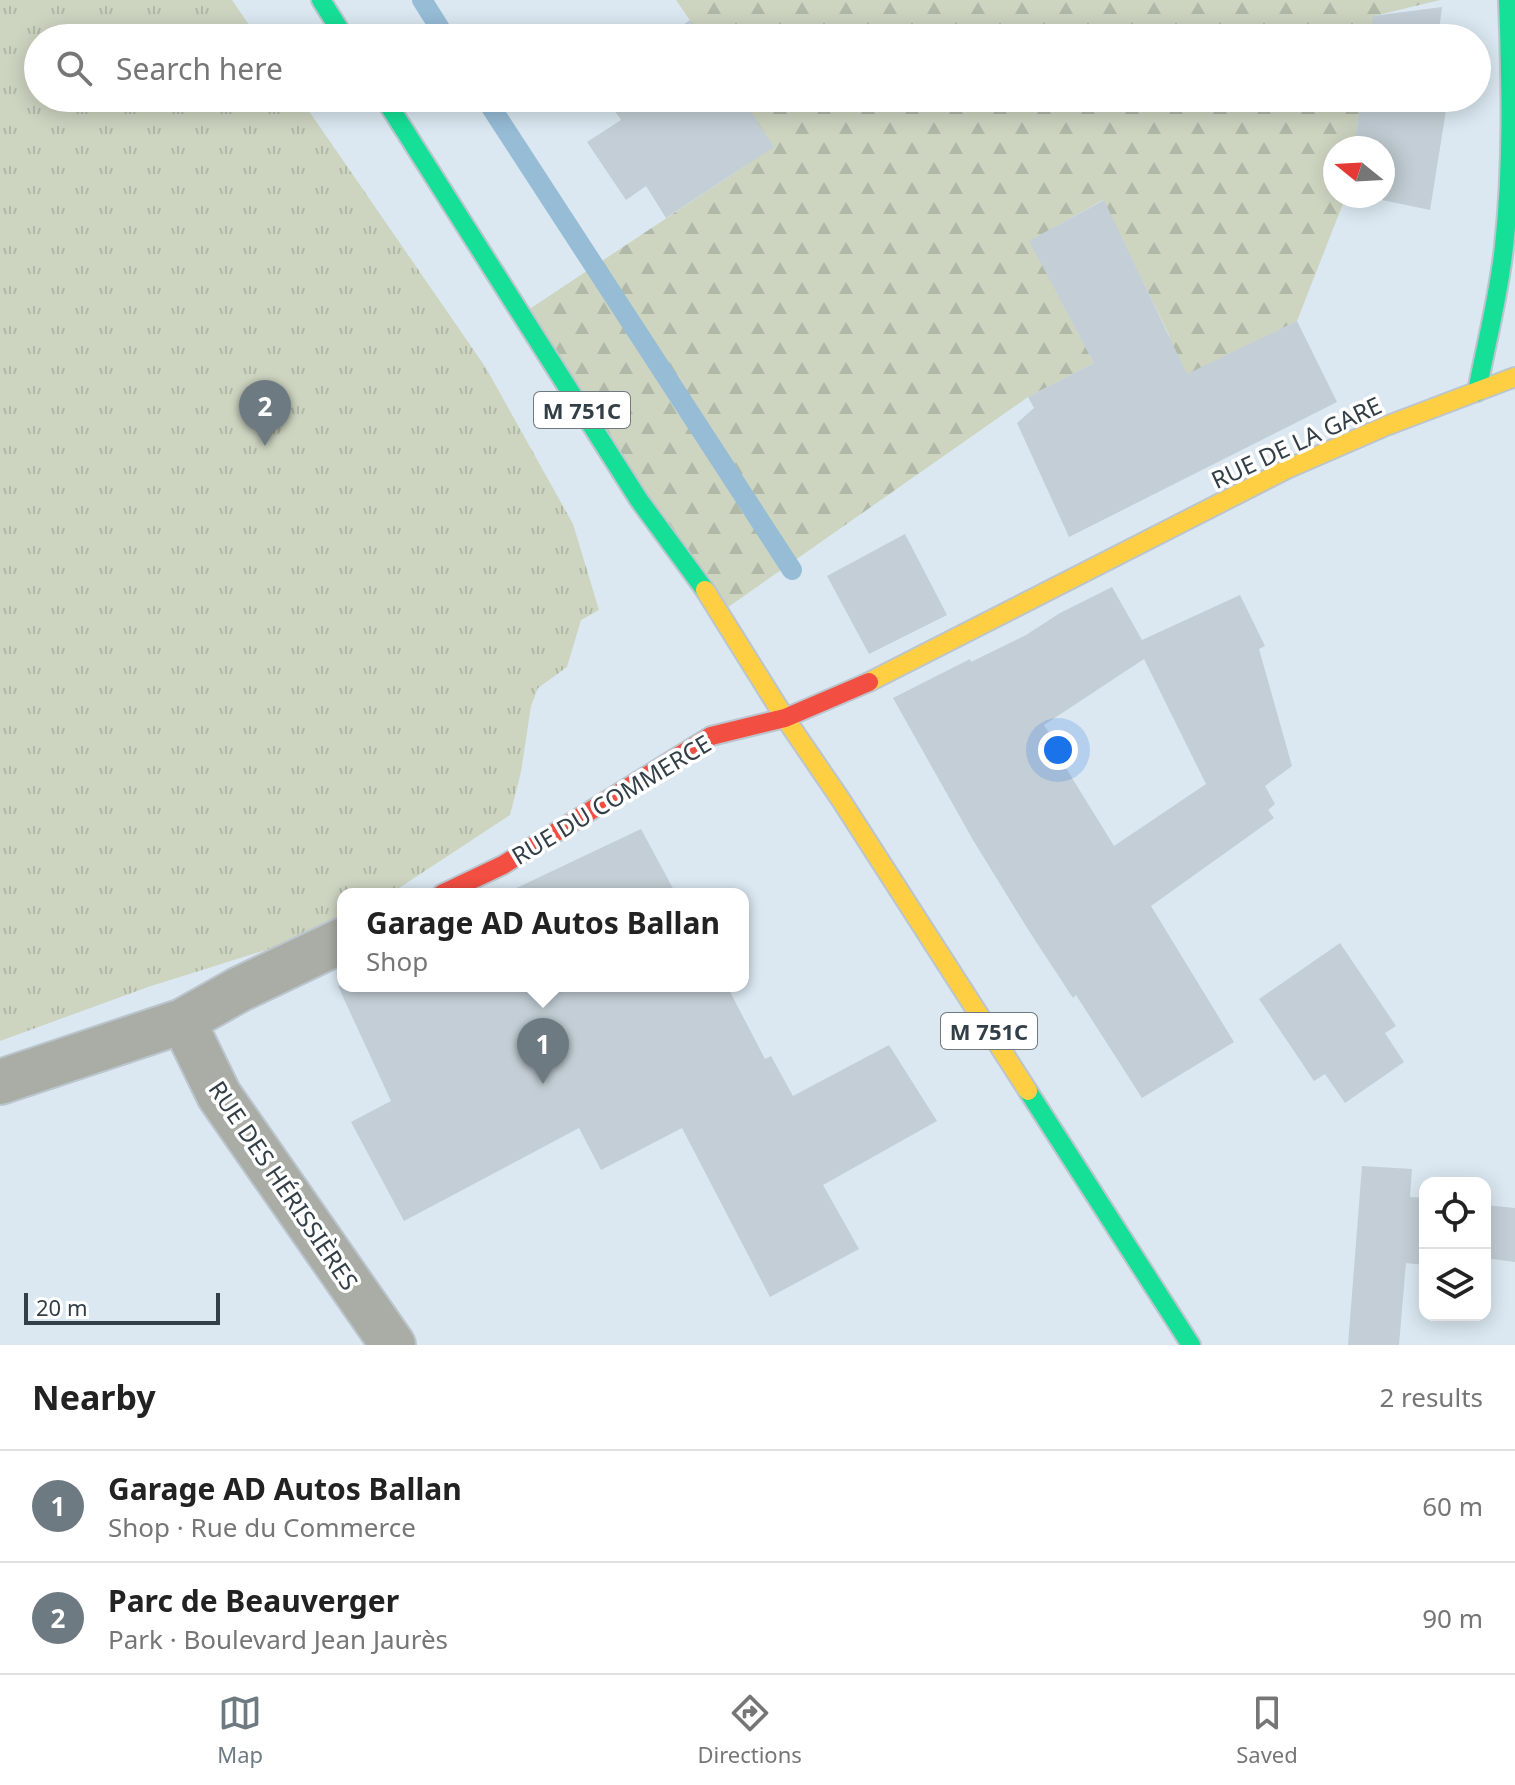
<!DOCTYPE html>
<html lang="en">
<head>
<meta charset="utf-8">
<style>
  :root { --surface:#fff; --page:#f6f6f6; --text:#222; --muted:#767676; --line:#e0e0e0; --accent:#6e7a82 }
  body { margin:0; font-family:"Noto Sans",sans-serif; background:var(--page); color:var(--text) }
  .controls { position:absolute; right:24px; bottom:24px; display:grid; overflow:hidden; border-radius:16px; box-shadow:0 4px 20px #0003 }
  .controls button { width:72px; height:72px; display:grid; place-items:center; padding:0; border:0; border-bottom:2px solid var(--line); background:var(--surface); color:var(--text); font:40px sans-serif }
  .compass { position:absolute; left:1323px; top:136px; width:72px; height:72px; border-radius:50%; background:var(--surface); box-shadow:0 4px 20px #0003; rotate:288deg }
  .scale { position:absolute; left:24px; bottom:20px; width:196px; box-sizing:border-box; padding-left:8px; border:4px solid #333f47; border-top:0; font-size:22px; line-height:28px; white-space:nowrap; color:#333f47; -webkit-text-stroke:6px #fff; paint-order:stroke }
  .you { position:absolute; left:1058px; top:750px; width:28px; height:28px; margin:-20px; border:6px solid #fff; border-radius:50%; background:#1a73e8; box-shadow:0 0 0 12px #1a73e833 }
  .badge { display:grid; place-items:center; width:52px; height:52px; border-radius:50%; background:var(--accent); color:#fff; font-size:26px; font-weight:700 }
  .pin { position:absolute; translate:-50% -66px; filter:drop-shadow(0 2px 4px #0008) }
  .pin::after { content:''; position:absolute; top:42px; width:28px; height:24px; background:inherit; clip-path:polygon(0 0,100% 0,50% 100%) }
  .popup { position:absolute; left:337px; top:888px; width:412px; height:104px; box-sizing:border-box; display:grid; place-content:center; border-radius:16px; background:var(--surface); filter:drop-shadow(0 2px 6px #0005); font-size:26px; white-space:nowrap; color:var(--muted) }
  .popup b { font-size:30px; color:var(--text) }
  .popup::after { content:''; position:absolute; left:50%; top:100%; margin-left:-16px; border:16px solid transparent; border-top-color:var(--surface) }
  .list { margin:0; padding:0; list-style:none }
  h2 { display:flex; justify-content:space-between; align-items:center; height:104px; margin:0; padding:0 32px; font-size:34px }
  h2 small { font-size:26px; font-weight:400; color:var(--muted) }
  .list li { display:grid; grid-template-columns:52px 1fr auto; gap:24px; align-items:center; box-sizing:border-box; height:112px; padding:0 32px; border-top:2px solid var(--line) }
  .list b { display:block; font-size:30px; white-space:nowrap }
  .list p { margin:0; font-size:26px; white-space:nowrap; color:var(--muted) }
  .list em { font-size:26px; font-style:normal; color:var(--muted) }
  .icon { flex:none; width:44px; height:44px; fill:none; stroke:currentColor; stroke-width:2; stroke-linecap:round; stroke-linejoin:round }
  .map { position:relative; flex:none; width:1515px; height:1345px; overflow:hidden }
  .search { position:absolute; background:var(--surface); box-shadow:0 4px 20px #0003; left:24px; right:24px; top:24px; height:88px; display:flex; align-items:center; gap:20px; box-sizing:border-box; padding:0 28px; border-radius:44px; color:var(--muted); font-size:30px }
  .sheet { height:328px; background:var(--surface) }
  nav { display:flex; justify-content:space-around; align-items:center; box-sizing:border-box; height:112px; border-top:2px solid var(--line); background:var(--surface); font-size:22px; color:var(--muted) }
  nav a { display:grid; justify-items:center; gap:4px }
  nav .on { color:var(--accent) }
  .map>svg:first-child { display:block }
  .grass { fill:url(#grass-tufts) }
  .forest { fill:url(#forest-firs) }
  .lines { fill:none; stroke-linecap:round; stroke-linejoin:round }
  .stream { stroke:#96bcd6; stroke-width:20 }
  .building { fill:#c3ced6; fill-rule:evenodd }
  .street-casing { stroke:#bbc5cd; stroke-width:48 }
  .fast-casing { stroke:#bbc5cd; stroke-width:22 }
  .slow-casing { stroke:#bbc5cd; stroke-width:22 }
  .jam-casing { stroke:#bbc5cd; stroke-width:22 }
  .street { stroke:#a9ada5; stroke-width:44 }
  .fast { stroke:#16e098; stroke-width:18 }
  .slow { stroke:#ffcf43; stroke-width:18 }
  .jam { stroke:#f24e42; stroke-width:18 }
  .labels { text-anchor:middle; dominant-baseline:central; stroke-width:7; stroke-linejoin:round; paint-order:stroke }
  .shield { fill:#fff; stroke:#70797e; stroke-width:2 }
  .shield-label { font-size:22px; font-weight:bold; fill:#333f47 }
  .street-label { font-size:24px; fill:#333f47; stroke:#fff }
</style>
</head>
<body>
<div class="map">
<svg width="1515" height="1345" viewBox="0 0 1515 1345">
  <defs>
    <pattern id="grass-tufts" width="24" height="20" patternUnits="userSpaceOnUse" patternTransform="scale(2)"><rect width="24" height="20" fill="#cdd5c1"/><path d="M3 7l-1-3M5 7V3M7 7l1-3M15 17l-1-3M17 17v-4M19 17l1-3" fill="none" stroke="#b0b8a7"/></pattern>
    <pattern id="forest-firs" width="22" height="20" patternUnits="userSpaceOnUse" patternTransform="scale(2)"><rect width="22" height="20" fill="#cdd5c1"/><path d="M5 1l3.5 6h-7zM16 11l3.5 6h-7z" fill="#b0b8a7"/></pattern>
  </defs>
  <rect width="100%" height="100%" fill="#dbe8f1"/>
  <path class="grass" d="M 0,0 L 232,0 L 258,38 L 38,38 L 38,98 L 300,98 L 486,368 L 573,524 L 599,610 L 581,620 L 567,667 L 538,688 L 531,706 L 521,772 L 510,815 L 390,894 L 343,894 L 342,926 L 148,987 L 0,1041 Z"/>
  <path class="forest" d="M 676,0 L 1440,0 L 1374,16 L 1370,38 L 702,38 Z
    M 742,98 L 1361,98 L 1354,148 L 1335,148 L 1335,196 L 1346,196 L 1297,321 L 1177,380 L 1169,335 L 1103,200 L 1030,241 L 1094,363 L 1028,397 L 721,612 L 522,314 L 745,166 Z"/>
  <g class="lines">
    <path class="stream" d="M 422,0 L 446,38
      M 485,98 L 792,570"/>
  </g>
  <path class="building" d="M 1442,7 L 1438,38 L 1370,38 L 1373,16 Z
    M 690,20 L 702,38 L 664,38 Z
    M 606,98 L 742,98 L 774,147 L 666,218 L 646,186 L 626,200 L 587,142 L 621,120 Z
    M 1361,98 L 1448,98 L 1430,210 L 1363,196 L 1383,196 L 1383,148 L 1354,148 Z
    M 1104,200 L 1187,374 L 1297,321 L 1337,402 L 1069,537 L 1017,423 L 1034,408 L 1028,397 L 1094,363 L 1029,241 Z
    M 905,534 L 947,615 L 869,654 L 827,576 Z
    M 1112,587 L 1142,640 L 1240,595 L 1265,646 L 1259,649 L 1292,766 L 1265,786 L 1275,804 L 1268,810 L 1274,818 L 1151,906 L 1234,1042 L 1142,1098 L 1076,995 L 1073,998 L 1029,931 L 973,840 L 893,698 L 970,659 L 971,662 L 1026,635 L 1060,613 ZM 1144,659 L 1206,784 L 1114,846 L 1061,760 L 1064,758 L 1044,725 Z
    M 641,829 L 676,894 L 506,893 Z
    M 1340,943 L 1396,1026 L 1385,1033 L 1404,1062 L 1345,1103 L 1325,1074 L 1314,1081 L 1259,999 Z
    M 338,986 L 727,986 L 765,1059 L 771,1056 L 793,1096 L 889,1045 L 937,1121 L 823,1185 L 859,1249 L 770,1297 L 682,1128 L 601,1170 L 579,1128 L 404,1221 L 351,1122 L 391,1101 Z
    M 1362,1166 L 1412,1169 L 1410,1197 L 1425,1198 L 1425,1265 L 1406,1263 L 1399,1345 L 1348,1345 Z
    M 1485,1205 L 1515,1208 L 1515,1262 L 1485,1258 Z"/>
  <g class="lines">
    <defs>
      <path id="street" d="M 183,1021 L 219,1095 L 393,1345
        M 0,1082 L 183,1021 L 240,989 L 343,940"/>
      <path id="fast" d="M 321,0 L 345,38
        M 384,98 L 639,500 L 705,590
        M 1477,392 C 1486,343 1499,296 1504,246 C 1513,164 1511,82 1508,0
        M 1028,1091 L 1191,1345"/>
      <path id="slow" d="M 705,590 L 785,718 L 841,800 L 1028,1091
        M 869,682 L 1287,469 L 1386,426 L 1515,377"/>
      <path id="jam" d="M 442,894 L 503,865 L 711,736 L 785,718 L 869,682"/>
    </defs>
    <use href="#street" class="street-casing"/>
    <use href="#fast" class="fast-casing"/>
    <use href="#slow" class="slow-casing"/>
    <use href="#jam" class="jam-casing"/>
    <use href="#street" class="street"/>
    <use href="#fast" class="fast"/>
    <use href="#slow" class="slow"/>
    <use href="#jam" class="jam"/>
  </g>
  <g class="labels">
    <g class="shield">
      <rect x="534" y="392" width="96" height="36" rx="6"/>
      <rect x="941" y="1013" width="96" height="36" rx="6"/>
    </g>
    <g class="shield-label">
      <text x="582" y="410">M 751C</text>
      <text x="989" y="1031">M 751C</text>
    </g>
    <g class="street-label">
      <text transform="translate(1296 442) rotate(-25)">RUE DE LA GARE</text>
      <text transform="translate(611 799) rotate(-31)">RUE DU COMMERCE</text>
      <text transform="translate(284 1185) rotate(56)">RUE DES HÉRISSIÈRES</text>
    </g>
  </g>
</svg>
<div class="controls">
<button><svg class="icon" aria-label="locate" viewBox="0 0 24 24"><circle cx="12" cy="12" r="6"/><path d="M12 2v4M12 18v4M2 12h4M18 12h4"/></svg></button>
<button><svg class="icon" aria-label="layers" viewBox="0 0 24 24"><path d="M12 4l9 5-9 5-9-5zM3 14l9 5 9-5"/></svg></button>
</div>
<svg class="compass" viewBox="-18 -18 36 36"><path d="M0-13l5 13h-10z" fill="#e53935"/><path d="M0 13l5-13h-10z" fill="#767676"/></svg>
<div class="scale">20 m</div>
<div class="you"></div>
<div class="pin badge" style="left:543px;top:1084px">1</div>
<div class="popup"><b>Garage AD Autos Ballan</b>Shop</div>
<div class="pin badge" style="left:265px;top:446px">2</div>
<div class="search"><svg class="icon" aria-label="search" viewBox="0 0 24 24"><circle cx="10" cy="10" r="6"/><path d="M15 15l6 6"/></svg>Search here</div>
</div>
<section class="sheet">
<h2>Nearby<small>2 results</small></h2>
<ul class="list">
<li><span class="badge">1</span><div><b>Garage AD Autos Ballan</b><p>Shop · Rue du Commerce</p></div><em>60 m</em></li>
<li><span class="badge">2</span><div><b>Parc de Beauverger</b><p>Park · Boulevard Jean Jaurès</p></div><em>90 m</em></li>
</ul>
</section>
<nav>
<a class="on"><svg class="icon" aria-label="map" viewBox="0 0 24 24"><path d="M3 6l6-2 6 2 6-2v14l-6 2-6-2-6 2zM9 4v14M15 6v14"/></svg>Map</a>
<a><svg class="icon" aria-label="directions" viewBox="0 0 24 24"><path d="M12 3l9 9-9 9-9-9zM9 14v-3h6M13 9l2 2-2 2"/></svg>Directions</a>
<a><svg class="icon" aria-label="saved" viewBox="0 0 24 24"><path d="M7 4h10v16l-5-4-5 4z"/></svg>Saved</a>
</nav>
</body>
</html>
